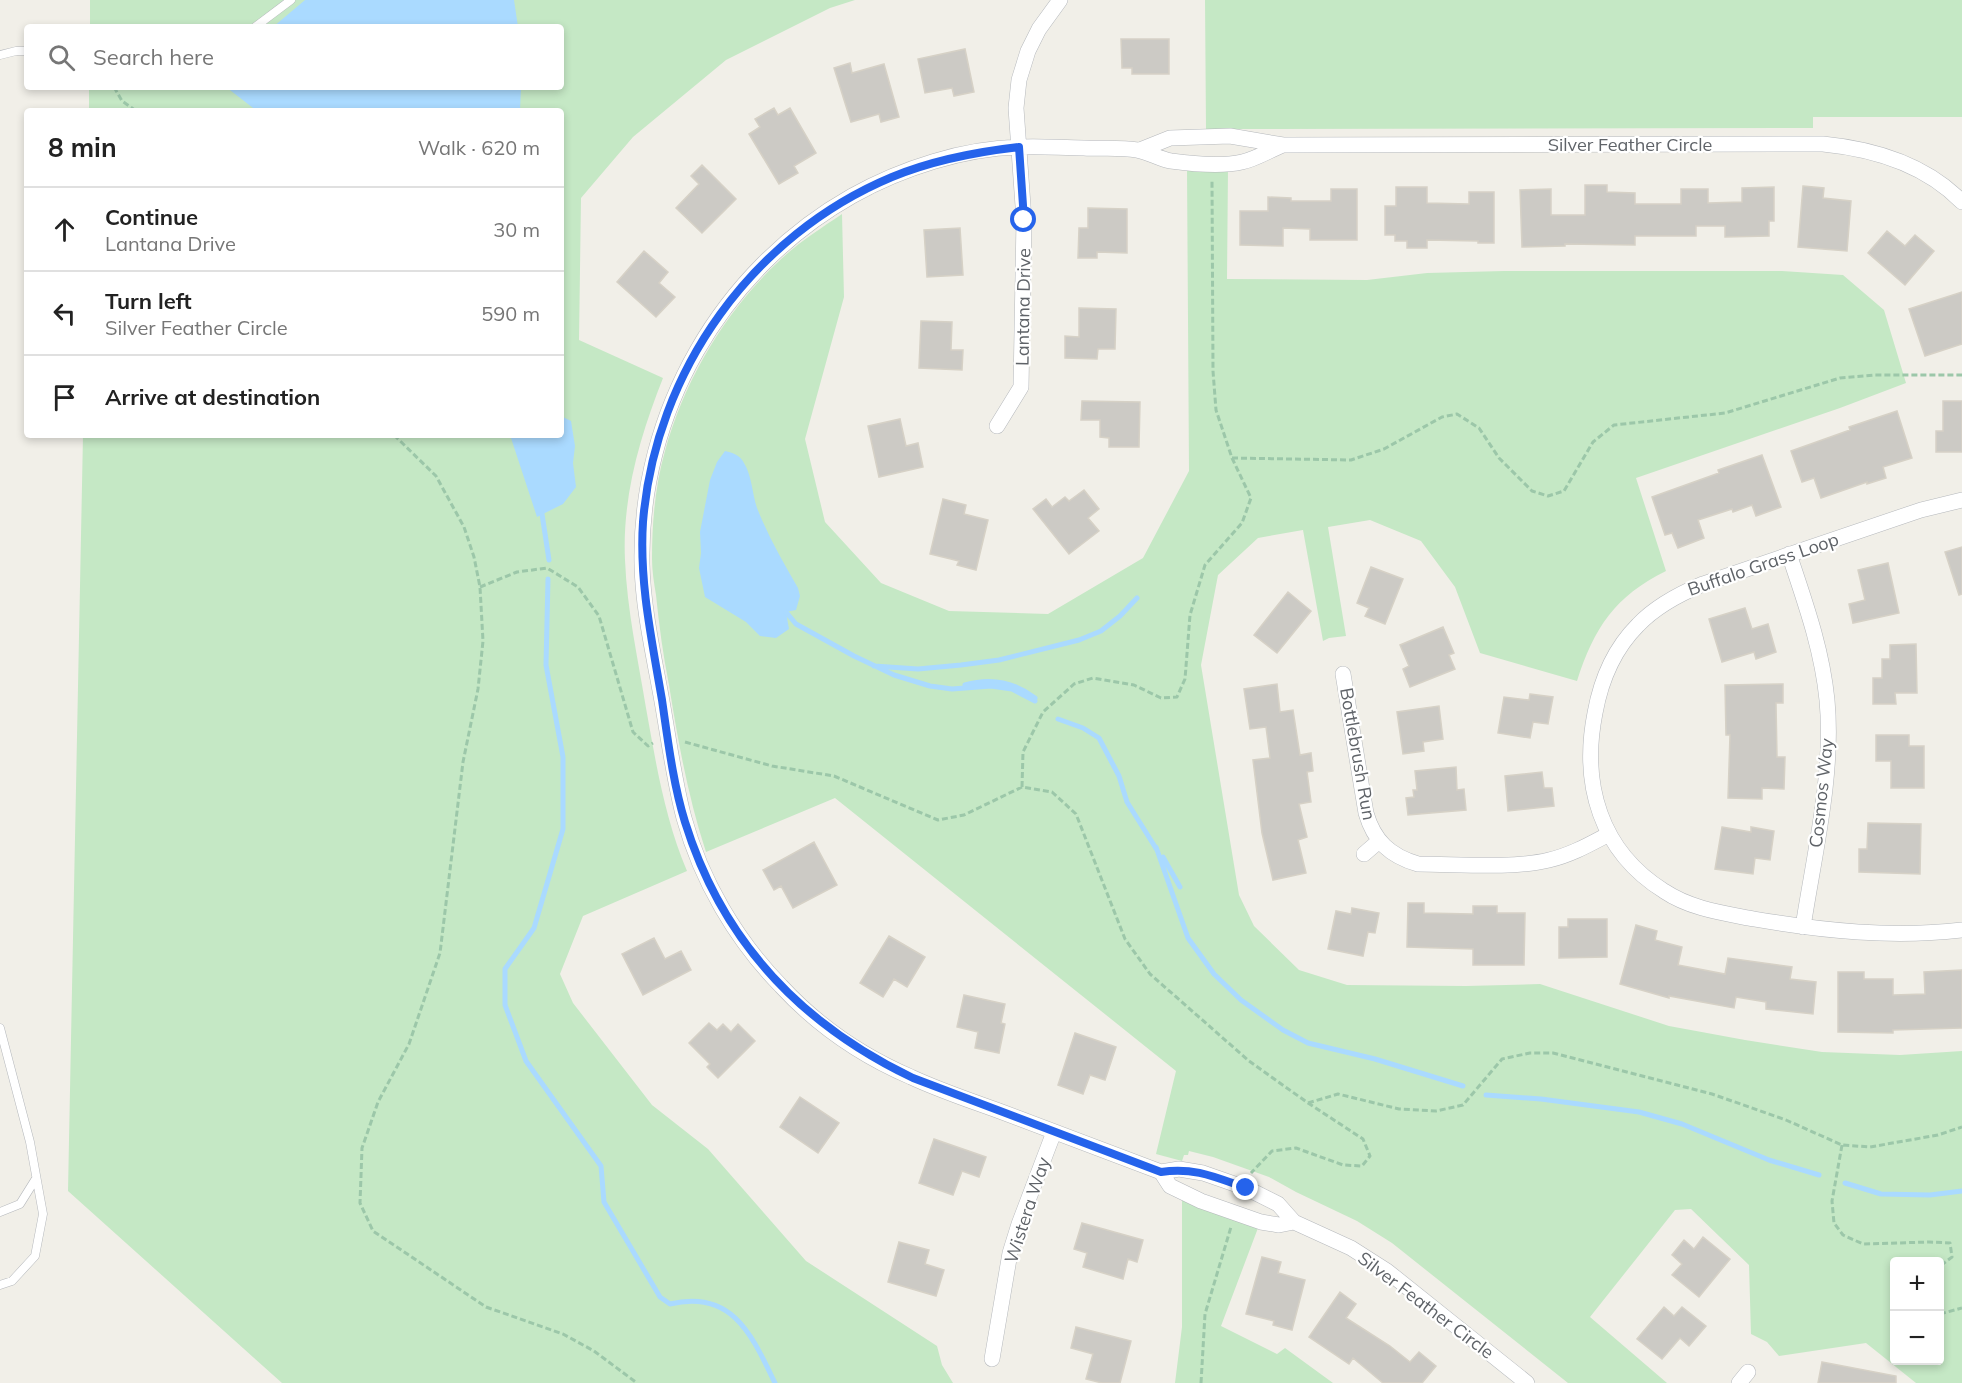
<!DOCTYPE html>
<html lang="en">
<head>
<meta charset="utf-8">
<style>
  :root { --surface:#fff; --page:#f2f2f2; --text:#222; --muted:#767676; --line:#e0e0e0 }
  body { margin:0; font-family:Mulish,sans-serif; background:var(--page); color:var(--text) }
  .controls { position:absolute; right:18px; bottom:18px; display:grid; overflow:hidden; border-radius:6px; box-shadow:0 3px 9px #0003 }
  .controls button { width:54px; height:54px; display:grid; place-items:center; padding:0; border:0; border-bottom:2px solid var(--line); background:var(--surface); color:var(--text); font:30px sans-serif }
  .stop { position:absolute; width:18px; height:18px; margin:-14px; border:4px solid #2563eb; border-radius:50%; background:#fff }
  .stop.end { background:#2563eb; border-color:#fff; box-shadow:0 2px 6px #0008 }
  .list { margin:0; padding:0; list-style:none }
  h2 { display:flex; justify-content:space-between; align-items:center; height:78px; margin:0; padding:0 24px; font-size:26px }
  h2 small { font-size:20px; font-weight:400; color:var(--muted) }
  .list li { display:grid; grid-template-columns:39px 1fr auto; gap:18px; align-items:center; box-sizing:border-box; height:84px; padding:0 24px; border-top:2px solid var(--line) }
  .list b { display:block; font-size:22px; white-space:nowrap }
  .list p { margin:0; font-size:20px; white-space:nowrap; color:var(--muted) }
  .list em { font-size:20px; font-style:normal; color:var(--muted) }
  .icon { flex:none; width:33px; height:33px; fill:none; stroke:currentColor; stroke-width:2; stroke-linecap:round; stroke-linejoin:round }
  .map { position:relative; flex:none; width:1962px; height:1383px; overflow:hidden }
  .search { position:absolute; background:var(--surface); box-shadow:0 3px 9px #0003; left:24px; top:24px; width:540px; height:66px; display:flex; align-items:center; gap:15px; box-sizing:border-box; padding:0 21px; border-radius:6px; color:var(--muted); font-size:22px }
  .panel { position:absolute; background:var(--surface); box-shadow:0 3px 9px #0003; left:24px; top:108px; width:540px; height:330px; border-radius:6px }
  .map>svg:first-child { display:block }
  .green { fill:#c5e8c5; fill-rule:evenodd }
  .water { fill:#aadaff }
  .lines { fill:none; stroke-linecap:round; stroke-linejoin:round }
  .stream { stroke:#aadaff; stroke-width:5 }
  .building { fill:#cccac5; stroke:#d6d1c6; stroke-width:1.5 }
  .lane-casing { stroke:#b5b8bc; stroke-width:9 }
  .street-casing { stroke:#b5b8bc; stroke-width:16 }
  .path { stroke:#9cc7a9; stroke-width:3; stroke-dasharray:6 3; stroke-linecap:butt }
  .lane { stroke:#fff; stroke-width:8 }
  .street { stroke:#fff; stroke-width:15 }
  .route { stroke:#2563eb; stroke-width:8 }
  .labels { text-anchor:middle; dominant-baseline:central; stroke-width:4.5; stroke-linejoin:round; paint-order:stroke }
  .street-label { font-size:18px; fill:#5f6368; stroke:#fff }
</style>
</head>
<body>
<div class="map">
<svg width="1962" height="1383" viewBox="0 0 1962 1383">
  <rect width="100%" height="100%" fill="#f1efe8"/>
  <path class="green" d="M 90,0 L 855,0 L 830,8 L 726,60 L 633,137 L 581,198 L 579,340 L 663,378 C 640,436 622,497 625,560 C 627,610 638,659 646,708 C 656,764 665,819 687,871 L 583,916 L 560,974 L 573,1003 L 652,1105 L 708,1149 L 806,1261 L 937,1346 L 942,1365 L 953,1383 L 282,1383 L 68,1191 L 83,435 L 561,435 L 561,111 L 89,111 L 89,87 L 561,87 L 561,27 L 90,27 Z
    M 1205,0 L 1962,0 L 1962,117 L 1813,117 L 1813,128 L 1206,129 Z
    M 1187,169 L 1228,169 L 1227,279 L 1367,280 L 1427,273 L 1504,271 L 1782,271 L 1843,275 L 1884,310 L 1906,383 L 1840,408 L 1636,478 L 1666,571 C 1615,596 1594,628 1577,681 L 1480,653 L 1455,587 L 1421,541 L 1370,520 L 1328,527 L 1346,636 L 1329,638 L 1323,641 L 1303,530 L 1258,538 L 1218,575 L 1201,665 L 1239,895 L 1254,926 L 1299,970 L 1347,985 L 1466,986 L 1540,984 L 1669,1026 L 1745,1040 L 1822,1052 L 1900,1055 L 1962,1051 L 1962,1383 L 1916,1383 L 1866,1343 L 1779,1356 L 1767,1342 L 1751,1334 L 1749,1265 L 1691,1209 L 1675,1210 L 1590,1317 L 1667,1383 L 1568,1383 L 1392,1243 L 1357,1221 L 1296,1192 L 1269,1177 L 1213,1157 L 1189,1151 L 1188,1155 L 1184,1155 L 1182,1161 L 1156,1154 L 1176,1071 L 835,798 L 706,852 C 688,797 678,741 669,685 C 663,655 659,625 656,595 C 654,583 652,571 652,559 C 652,523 655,486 665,451 C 684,381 724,313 777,263 C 796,244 820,229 842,214 L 844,297 L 805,439 L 825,522 L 881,583 L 949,611 L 1048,614 L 1143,558 L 1189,471 ZM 1894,1262 L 1940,1262 L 1940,1360 L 1894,1360 Z
    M 1182,1198 L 1258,1228 L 1221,1326 L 1277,1354 L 1285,1348 L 1333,1383 L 1175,1383 L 1182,1327 Z"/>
  <path class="water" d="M 305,0 L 514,0 L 518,27 L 273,27 Z
    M 226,87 L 521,87 L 520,111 L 257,111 Z
    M 561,416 L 571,421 L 575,446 L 573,463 L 576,487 L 563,504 L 537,517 L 510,435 L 561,435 Z
    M 725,451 C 733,453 740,455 744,463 C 752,476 752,493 757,508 C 768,536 783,562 798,588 L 800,596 L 796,610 L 786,612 L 789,629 L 776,638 L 760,636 L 746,622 L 705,597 L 699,568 L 701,553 L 700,532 L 710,480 L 717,462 Z"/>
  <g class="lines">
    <path class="stream" d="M 542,514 L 549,560
      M 548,579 L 546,665 L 563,757 L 563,829 L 534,928 L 505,969 L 505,1005 L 526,1061 L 601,1166 L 604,1202 L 660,1297 L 670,1304 C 733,1289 752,1336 775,1383
      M 786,612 L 796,624 L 854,656 L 894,675 L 930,686 L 952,689 L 991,686 L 1012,689 L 1035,701
      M 874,666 L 918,669 L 961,665 L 999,660 L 1079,640 L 1101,631 L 1120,616 L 1137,598
      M 965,685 C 992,677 1014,682 1035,698
      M 1058,719 L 1083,728 L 1099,738 L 1119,776 L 1127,802 L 1157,850
      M 1156,847 L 1188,938 L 1214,974 L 1241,1000 L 1283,1030 L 1308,1043 L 1375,1059 L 1463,1086
      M 1163,857 L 1180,887
      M 1486,1095 L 1541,1099 L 1639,1112 L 1682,1124 L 1769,1160 L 1819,1175
      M 1845,1183 L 1881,1194 L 1930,1195 L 1962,1191"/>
  </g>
  <path class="building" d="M 1121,39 L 1169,39 L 1169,74 L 1132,74 L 1132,68 L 1122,68 Z
    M 965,49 L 974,92 L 954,96 L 952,88 L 925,93 L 918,59 Z
    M 850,63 L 852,73 L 884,64 L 899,117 L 881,122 L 879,114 L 851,122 L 834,68 Z
    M 774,108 L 778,115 L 790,108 L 816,153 L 794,166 L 798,173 L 779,184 L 749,134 L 760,127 L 755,119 Z
    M 702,165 L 736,199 L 702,233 L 676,208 L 699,184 L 691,176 Z
    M 1585,185 L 1607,185 L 1607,192 L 1635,193 L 1635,204 L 1681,204 L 1681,189 L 1708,189 L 1708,203 L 1742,202 L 1742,188 L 1774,187 L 1774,221 L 1769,221 L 1769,236 L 1725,237 L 1725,226 L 1696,226 L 1696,236 L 1635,236 L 1635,245 L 1565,244 L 1565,246 L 1522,247 L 1520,190 L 1551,189 L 1551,215 L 1585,215 Z
    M 1803,186 L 1824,188 L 1823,198 L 1851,201 L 1847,251 L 1798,247 Z
    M 1396,187 L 1427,187 L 1427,203 L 1469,204 L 1469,192 L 1494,192 L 1494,243 L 1478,243 L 1478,241 L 1427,240 L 1427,248 L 1407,248 L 1407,241 L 1395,241 L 1395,235 L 1385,235 L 1385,206 L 1396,206 Z
    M 1331,189 L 1357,189 L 1357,240 L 1310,240 L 1310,229 L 1283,228 L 1283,246 L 1240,245 L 1240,211 L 1268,211 L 1268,197 L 1291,198 L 1291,201 L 1331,201 Z
    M 1088,208 L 1127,209 L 1127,253 L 1097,252 L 1097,258 L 1078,258 L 1079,228 L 1088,228 Z
    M 960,228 L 963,275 L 927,277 L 924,230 Z
    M 1887,231 L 1905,246 L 1915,235 L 1934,251 L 1905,285 L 1868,253 Z
    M 644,251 L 668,272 L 659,283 L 675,297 L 656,317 L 617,282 Z
    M 1962,292 L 1962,344 L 1925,356 L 1909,309 Z
    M 1079,308 L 1116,309 L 1115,349 L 1098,349 L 1097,359 L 1065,358 L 1065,336 L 1079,337 Z
    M 921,321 L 952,322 L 951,350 L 963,350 L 962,370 L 919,368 Z
    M 1082,401 L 1140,402 L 1139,447 L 1109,447 L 1109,438 L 1100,437 L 1100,420 L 1081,420 Z
    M 1943,401 L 1962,401 L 1962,452 L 1936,452 L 1936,431 L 1943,431 Z
    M 1897,411 L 1912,458 L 1883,467 L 1886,478 L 1867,484 L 1867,482 L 1821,498 L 1814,478 L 1802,482 L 1791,451 L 1850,430 L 1849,427 Z
    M 900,419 L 906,446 L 918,443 L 923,467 L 879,477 L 868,426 Z
    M 1762,455 L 1781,507 L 1756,516 L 1752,505 L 1733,512 L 1732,509 L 1698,520 L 1704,538 L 1678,548 L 1672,533 L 1665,535 L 1652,497 L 1719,473 L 1718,470 Z
    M 1084,490 L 1099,509 L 1088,518 L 1099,531 L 1069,554 L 1033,509 L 1046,499 L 1052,507 L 1065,497 L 1069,501 Z
    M 943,499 L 966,505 L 964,514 L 988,520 L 976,570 L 957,565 L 959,561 L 930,554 Z
    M 1962,547 L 1962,594 L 1959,595 L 1945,552 Z
    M 1888,563 L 1899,613 L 1853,623 L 1849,604 L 1865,600 L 1858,570 Z
    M 1371,567 L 1403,579 L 1385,624 L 1365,616 L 1369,608 L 1357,603 Z
    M 1288,592 L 1311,611 L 1277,653 L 1254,635 Z
    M 1745,608 L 1752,629 L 1768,624 L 1776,652 L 1756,659 L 1754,652 L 1722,662 L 1709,619 Z
    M 1443,627 L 1454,653 L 1449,655 L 1455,669 L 1410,687 L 1403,669 L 1409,666 L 1400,645 Z
    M 1916,644 L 1917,693 L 1895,693 L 1896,704 L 1873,704 L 1873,678 L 1882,678 L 1882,659 L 1890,659 L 1890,645 Z
    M 1277,684 L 1280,712 L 1293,710 L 1300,755 L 1311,753 L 1313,771 L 1307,772 L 1311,802 L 1299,804 L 1307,837 L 1298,840 L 1306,873 L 1273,880 L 1262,833 L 1253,760 L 1270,758 L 1266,727 L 1250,729 L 1244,689 Z
    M 1783,684 L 1783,703 L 1776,703 L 1777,757 L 1785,757 L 1784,789 L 1762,788 L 1762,799 L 1728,798 L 1730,735 L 1726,735 L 1725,685 Z
    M 1530,694 L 1553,697 L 1548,724 L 1533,722 L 1530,738 L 1498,733 L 1504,697 L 1529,700 Z
    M 1439,706 L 1443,739 L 1423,742 L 1424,751 L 1403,754 L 1397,712 Z
    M 1876,735 L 1909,735 L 1909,746 L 1924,746 L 1924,788 L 1891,788 L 1891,761 L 1876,761 Z
    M 1456,767 L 1457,790 L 1464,789 L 1466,810 L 1408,815 L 1406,798 L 1414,797 L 1413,790 L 1417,790 L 1415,771 Z
    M 1542,772 L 1544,788 L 1552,788 L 1554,806 L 1508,811 L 1505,776 Z
    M 1868,823 L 1921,824 L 1920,874 L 1859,872 L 1859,849 L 1867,849 Z
    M 1722,827 L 1751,832 L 1751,827 L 1774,831 L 1770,860 L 1755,858 L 1753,874 L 1715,869 Z
    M 814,842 L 837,885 L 793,908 L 781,886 L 774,890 L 763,870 Z
    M 1408,903 L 1424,903 L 1424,913 L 1473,914 L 1473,906 L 1497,906 L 1497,913 L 1525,913 L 1524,965 L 1473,965 L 1473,949 L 1407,947 Z
    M 1352,908 L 1379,913 L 1375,933 L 1368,932 L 1363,956 L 1328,949 L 1336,911 L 1351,914 Z
    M 1568,919 L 1607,919 L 1607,957 L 1559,958 L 1559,927 L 1568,927 Z
    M 1636,925 L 1657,931 L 1655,940 L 1682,947 L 1678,965 L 1725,974 L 1728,958 L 1792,967 L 1790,979 L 1816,982 L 1813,1014 L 1766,1009 L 1766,1002 L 1736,997 L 1734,1008 L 1669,996 L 1669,998 L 1620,984 Z
    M 889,936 L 925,957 L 907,987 L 894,979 L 883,997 L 860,983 Z
    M 654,938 L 665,959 L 681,951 L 691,970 L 643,995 L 622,954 Z
    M 1962,970 L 1962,1028 L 1893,1030 L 1893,1033 L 1838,1032 L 1838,972 L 1864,972 L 1864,979 L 1893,979 L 1893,995 L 1925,994 L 1924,972 Z
    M 964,995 L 1005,1004 L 1001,1023 L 1005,1024 L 999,1053 L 975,1048 L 978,1032 L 957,1027 Z
    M 709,1023 L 717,1030 L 723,1024 L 731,1032 L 738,1024 L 755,1041 L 718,1078 L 707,1067 L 710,1064 L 689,1043 Z
    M 1075,1033 L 1116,1047 L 1105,1080 L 1090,1075 L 1083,1094 L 1058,1085 Z
    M 800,1097 L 839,1123 L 818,1153 L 780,1127 Z
    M 934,1139 L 986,1157 L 979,1177 L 962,1171 L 953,1195 L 919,1183 Z
    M 1082,1223 L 1143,1240 L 1137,1262 L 1128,1259 L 1123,1279 L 1083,1267 L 1087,1253 L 1074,1249 Z
    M 1703,1237 L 1730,1259 L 1699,1297 L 1672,1275 L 1682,1264 L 1672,1255 L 1684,1240 L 1694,1249 Z
    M 899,1242 L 929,1250 L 925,1264 L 944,1270 L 936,1296 L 888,1282 Z
    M 1262,1257 L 1281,1262 L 1278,1273 L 1305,1280 L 1292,1330 L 1273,1325 L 1274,1321 L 1246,1314 Z
    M 1340,1292 L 1356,1304 L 1346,1318 L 1390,1346 L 1410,1362 L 1419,1352 L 1436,1366 L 1422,1383 L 1383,1383 L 1353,1358 L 1349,1364 L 1309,1337 Z
    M 1664,1307 L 1674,1316 L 1682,1307 L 1706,1326 L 1689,1346 L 1680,1338 L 1662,1359 L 1637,1339 Z
    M 1076,1327 L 1131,1341 L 1120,1383 L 1102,1383 L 1086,1379 L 1093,1354 L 1071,1348 Z
    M 1822,1362 L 1896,1376 L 1896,1383 L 1818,1383 Z"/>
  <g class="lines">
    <defs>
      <path id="lane" d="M 255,27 L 291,0
        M 0,55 L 16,51 L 27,51
        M 0,1028 L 30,1142 L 43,1214 L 35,1256 L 12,1281 L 0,1285
        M 0,1212 L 20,1204 L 35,1180"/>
      <path id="street" d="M 1283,145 C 1270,150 1256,159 1242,162 C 1220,167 1193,164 1171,161 C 1159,159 1149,152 1137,150 C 1120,147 1101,149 1084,148 C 1063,148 1042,146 1022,147 C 964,148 902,168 852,196 C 721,270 639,413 642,564 C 643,614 656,664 664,713 C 670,748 675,784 684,818 C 701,880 736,940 781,986 C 817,1025 862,1056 911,1077 C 941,1091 972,1101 1002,1112 C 1055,1132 1108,1152 1161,1172 L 1179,1169 L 1203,1173 L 1246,1188 L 1278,1204 L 1294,1222 L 1351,1248 L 1387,1271 L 1527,1383
        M 1140,150 L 1170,138 L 1230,136 L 1283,145 L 1823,144 C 1874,149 1925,164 1962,202
        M 997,426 L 1021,387 L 1024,220 L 1016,108 L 1019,80 L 1028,51 L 1039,29 L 1060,0
        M 1962,500 L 1921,510 L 1703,584 C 1679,594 1656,606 1638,625 C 1614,649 1601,680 1595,713 C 1581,784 1600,851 1664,891 C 1691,909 1723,913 1754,919 C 1824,931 1892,938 1962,930
        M 1789,554 C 1805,602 1822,649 1827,700 C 1834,774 1814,855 1803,927
        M 1343,674 L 1366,813 C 1374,841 1390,856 1418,864 C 1457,864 1512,869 1549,860 C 1571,855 1590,844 1609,834
        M 1364,854 L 1379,841
        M 1161,1172 L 1170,1186 L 1201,1201 L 1261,1222 L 1279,1225 L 1294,1222
        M 992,1359 L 1010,1253 L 1019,1224 L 1054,1132
        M 1739,1383 L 1748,1372"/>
    </defs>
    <use href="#lane" class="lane-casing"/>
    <use href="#street" class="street-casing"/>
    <path class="path" d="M 114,87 L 122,101 L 136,111
      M 394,435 L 436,476 L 464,527 L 474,557 L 480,587 L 483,641 L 478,689 L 463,762 L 440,953 L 409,1044 L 378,1102 L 362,1148 L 360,1203 L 373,1231 L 486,1307 L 563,1334 L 594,1351 L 637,1383
      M 1232,458 L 1351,460 L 1384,449 L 1442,417 L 1457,414 L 1479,428 L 1499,458 L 1532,491 L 1548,496 L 1564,491 L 1593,442 L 1614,425 L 1725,413 L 1840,378 L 1875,375 L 1962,375
      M 480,587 L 517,572 L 547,568 L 578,587 L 599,616 L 633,732 L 648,746 L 653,743
      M 685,742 L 772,766 L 834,776 L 938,820 L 964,815 L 1022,787 L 1052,792 L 1076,814 L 1125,939 L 1150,974 L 1249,1061 L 1308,1103 L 1363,1139 L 1370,1156 L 1362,1166 L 1343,1165 L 1296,1148 L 1272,1151 L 1251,1173
      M 1022,787 L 1023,752 L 1043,712 L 1074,684 L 1093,678 L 1134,685 L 1161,698 L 1177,697 L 1185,679 L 1190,615 L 1205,565 L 1242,523 L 1251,498 L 1232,458 L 1216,410 L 1213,371 L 1212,181
      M 1308,1103 L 1338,1094 L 1399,1109 L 1436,1111 L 1463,1105 L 1502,1059 L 1530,1053 L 1553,1053 L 1712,1094 L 1786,1120 L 1842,1145 L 1870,1147 L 1938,1135 L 1962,1127
      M 1842,1145 L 1832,1201 L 1834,1223 L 1843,1235 L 1863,1244 L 1929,1242 L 1950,1243 L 1952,1257 L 1940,1266
      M 1894,1301 L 1893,1303 L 1894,1317
      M 1940,1314 L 1962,1308
      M 1201,1383 L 1205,1314 L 1231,1227"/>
    <use href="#lane" class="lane"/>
    <use href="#street" class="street"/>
  </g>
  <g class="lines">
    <path class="route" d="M 1024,220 L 1019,147 C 975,152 933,160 892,177 C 753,235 655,371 643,522 C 639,582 652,641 662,700 C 668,741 673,783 685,822 C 722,941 802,1025 913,1078 L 1161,1172 C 1194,1167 1215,1177 1246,1188"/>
  </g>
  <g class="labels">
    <g class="street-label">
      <text x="1630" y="144">Silver Feather Circle</text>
      <text transform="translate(1023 307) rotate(-89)">Lantana Drive</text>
      <text transform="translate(1763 564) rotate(-19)">Buffalo Grass Loop</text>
      <text transform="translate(1358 754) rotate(80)">Bottlebrush Run</text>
      <text transform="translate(1821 793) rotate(-84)">Cosmos Way</text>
      <text transform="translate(1027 1210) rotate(-72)">Wistera Way</text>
      <text transform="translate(1426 1305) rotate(37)">Silver Feather Circle</text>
    </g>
  </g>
</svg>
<div class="controls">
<button>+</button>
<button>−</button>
</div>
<div class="stop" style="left:1024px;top:220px"></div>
<div class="stop end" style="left:1246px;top:1188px"></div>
<div class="search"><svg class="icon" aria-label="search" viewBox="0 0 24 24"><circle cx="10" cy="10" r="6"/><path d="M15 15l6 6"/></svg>Search here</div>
<section class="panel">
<h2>8 min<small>Walk · 620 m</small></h2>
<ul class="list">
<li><svg class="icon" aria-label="ahead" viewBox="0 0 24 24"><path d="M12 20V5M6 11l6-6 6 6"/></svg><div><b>Continue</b><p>Lantana Drive</p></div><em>30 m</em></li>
<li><svg class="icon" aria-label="left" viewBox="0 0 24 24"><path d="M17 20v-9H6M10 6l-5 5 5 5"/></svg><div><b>Turn left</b><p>Silver Feather Circle</p></div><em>590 m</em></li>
<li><svg class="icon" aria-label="arrive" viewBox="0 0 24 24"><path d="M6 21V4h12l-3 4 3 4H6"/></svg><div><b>Arrive at destination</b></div></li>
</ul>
</section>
</div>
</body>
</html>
